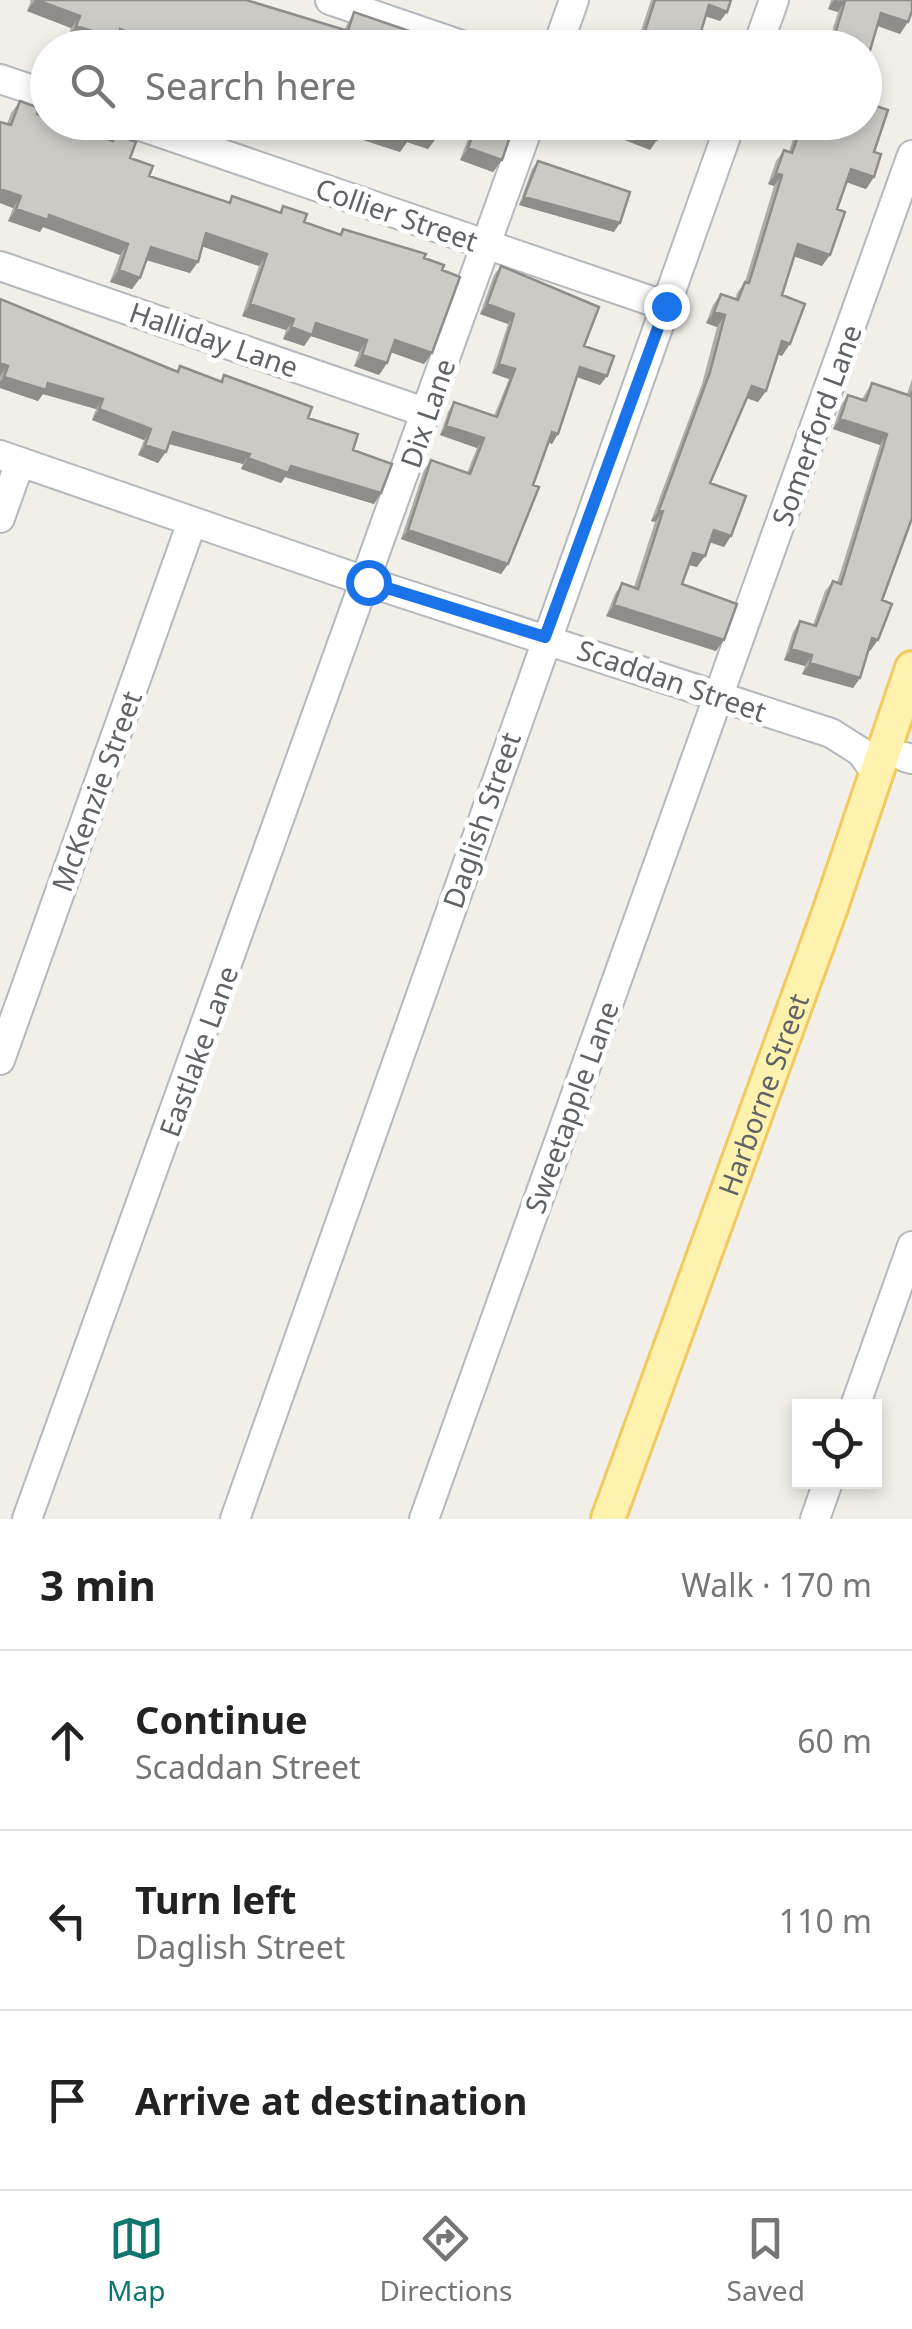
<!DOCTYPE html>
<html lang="en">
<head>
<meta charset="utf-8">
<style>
  :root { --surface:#fff; --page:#f2f2f2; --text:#222; --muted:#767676; --line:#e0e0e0; --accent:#0f766e }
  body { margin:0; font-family:"Noto Sans",sans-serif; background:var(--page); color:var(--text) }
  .controls { position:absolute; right:30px; bottom:30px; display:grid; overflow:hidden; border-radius:0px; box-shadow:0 5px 15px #0003 }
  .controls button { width:90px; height:90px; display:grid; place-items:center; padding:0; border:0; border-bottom:2px solid var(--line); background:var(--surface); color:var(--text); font:50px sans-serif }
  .stop { position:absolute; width:30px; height:30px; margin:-22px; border:8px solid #1a73e8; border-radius:50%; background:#fff }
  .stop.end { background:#1a73e8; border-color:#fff; box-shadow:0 2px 10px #0008 }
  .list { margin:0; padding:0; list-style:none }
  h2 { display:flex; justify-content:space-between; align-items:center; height:130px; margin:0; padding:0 40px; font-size:42px }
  h2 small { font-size:32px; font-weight:400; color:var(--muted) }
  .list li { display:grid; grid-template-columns:65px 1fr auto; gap:30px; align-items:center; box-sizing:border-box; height:180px; padding:0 40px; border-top:2px solid var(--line) }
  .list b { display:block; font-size:38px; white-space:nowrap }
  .list p { margin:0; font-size:32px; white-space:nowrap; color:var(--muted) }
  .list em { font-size:32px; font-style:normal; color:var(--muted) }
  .icon { flex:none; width:55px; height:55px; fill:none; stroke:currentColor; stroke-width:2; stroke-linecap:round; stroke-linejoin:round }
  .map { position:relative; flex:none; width:912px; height:1519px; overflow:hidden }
  .search { position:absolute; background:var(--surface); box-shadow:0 5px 15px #0003; left:30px; right:30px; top:30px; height:110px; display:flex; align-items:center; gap:25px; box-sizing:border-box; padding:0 35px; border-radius:55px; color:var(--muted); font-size:38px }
  .sheet { height:670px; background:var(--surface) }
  nav { display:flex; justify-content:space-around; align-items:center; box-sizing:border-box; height:140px; border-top:2px solid var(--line); background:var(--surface); font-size:28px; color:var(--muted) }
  nav a { display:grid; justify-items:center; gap:5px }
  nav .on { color:var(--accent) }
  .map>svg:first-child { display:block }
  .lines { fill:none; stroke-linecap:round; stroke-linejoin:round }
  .minor-casing { stroke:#b5b8bc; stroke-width:32 }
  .major-casing { stroke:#f2c960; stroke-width:38 }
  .minor { stroke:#fff; stroke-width:28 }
  .major { stroke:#fff2af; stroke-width:32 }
  .wall { fill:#afaea9 }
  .shaded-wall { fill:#8f8d8a }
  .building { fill:#cccac5; stroke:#8f8d8a; stroke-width:2.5 }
  .route { stroke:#1a73e8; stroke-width:12 }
  .labels { text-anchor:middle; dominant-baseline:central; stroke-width:10; stroke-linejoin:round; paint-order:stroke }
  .street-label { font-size:28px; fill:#5f6368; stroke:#fff }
</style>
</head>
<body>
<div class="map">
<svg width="912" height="1519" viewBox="0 0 912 1519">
  <rect width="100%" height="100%" fill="#f1efe8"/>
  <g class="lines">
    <defs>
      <path id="minor" d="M 330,0 L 470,48
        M 557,48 L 574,0
        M 757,48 L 774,0
        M 0,79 L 48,95
        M 129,122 L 666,306
        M 0,266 L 427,413
        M 0,455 L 368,582 L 831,733 L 861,752 L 876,773
        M 0,518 L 20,462
        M 905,757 L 912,759
        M 0,1060 L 192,522
        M 855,1406 L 912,1246
        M 27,1519 L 530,122
        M 235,1519 L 731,122
        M 424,1519 L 912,155
        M 815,1519 L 828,1482"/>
      <g id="major">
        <path id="s1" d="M 608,1519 L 830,910 L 912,668"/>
      </g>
    </defs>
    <use href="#minor" class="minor-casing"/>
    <use href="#major" class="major-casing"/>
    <use href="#minor" class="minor"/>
    <use href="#major" class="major"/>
  </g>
  <path class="wall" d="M 29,0 L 246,0 L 344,30 L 354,12 L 421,35 L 115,42 L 68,38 L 71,28 L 27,11 L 31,1 Z
    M 651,0 L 731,0 L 727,12 L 720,21 L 706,16 L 696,48 L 640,48 L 636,46 Z
    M 831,0 L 912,0 L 900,34 L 877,26 L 864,48 L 827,48 L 838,12 L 828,9 Z
    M 20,101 L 37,114 L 111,140 L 115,134 L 130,158 L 149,176 L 228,203 L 232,196 L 279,212 L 283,206 L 304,222 L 339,235 L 343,229 L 424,258 L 442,270 L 432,353 L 424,364 L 391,352 L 387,363 L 379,375 L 354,366 L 359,352 L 311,336 L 304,346 L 283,339 L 286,330 L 242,316 L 259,266 L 202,246 L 190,273 L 146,260 L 140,278 L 132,289 L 110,282 L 120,255 L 43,227 L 40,232 L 8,221 L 13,208 L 0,203 L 0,122 L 7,124 L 11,113 Z
    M 308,122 L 515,122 L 502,160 L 493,172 L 460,160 L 469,136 L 441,126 L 437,137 L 428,149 L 407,142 L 400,152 Z
    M 784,122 L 864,122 L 874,152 L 874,177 L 866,189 L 846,182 L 837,209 L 822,266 L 794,256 L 782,295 L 782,356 L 778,354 L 766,391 L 758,402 L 746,398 L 710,483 L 731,536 L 724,547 L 709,542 L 697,567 L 689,565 L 682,584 L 716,651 L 606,616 L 615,594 L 622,583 L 634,587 L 655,522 L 651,521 L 702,384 L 717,327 L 706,323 L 713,305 L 721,294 L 735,299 L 737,293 L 745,282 L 774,186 L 768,184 L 776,161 L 784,150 L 789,152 L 796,129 L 784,124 Z
    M 538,161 L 614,232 L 519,205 L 532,169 Z
    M 501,266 L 584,346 L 607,376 L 600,385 L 577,377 L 552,444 L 548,442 L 533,485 L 508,564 L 501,574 L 401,539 L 424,470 L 431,460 L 467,473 L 477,448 L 440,435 L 448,412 L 454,402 L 494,416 L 509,379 L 492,373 L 508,324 L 480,314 L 494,275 Z
    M 0,299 L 177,371 L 180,366 L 220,381 L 224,375 L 308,418 L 353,450 L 381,493 L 374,504 L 285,477 L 281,483 L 241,469 L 243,464 L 169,443 L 158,463 L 138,455 L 144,440 L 92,420 L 96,409 L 43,394 L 38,401 L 0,388 Z
    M 912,379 L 912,518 L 882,600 L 870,651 L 868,650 L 860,678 L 853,688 L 802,674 L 805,666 L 784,660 L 793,632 L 800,621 L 813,625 L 825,591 L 833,581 L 837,583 L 880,445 L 833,429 L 841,405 L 848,395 L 862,399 L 872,383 L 907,394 Z"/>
  <path class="shaded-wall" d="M 35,0 L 80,16 L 71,28 L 27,11 Z
    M 834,0 L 845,1 L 838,12 L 828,9 Z
    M 709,5 L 727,12 L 720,21 L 702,15 Z
    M 881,13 L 908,22 L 900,34 L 873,24 Z
    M 76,26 L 120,29 L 168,48 L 129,48 L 115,42 L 111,48 L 99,48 L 68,38 Z
    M 643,37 L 651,39 L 646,48 L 636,46 Z
    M 308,122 L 353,122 L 412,129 L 437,137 L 428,149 L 407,142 L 400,152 Z
    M 439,122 L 473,122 L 477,124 L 469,136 L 437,125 Z
    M 785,122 L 801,122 L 796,129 L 784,124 Z
    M 621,127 L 657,140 L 650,150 L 614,136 Z
    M 468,148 L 502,160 L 493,172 L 460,160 Z
    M 851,169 L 874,177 L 866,189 L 843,181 Z
    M 776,173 L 782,175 L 774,186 L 768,184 Z
    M 0,189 L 21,196 L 13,208 L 0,203 Z
    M 524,197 L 620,223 L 614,232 L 519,205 Z
    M 16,209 L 49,215 L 128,244 L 120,255 L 43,227 L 40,232 L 8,221 Z
    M 206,233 L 267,254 L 259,266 L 198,245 Z
    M 798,244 L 830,255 L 822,266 L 790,255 Z
    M 151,247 L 198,262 L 190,273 L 143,259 Z
    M 119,270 L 140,278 L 132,289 L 110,282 Z
    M 250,304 L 294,319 L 286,330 L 242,316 Z
    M 487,304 L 514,314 L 508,324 L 480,314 Z
    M 714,312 L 725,315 L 717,327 L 706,323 Z
    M 316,323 L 367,340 L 359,352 L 311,336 L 304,346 L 283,339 L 291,327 Z
    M 395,340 L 432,353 L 424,364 L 387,351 Z
    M 782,341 L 790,344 L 782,356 L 774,353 Z
    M 362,355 L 387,363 L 379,375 L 354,366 Z
    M 0,363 L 8,366 L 0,376 Z
    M 499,364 L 515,369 L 509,379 L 492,373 Z
    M 580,367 L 607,376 L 600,385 L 574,376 Z
    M 4,377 L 48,383 L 103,399 L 96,409 L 43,394 L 38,401 L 0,388 L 0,382 Z
    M 752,386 L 766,391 L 758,402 L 744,397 Z
    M 99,409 L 151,429 L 144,440 L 92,420 Z
    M 840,419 L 887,434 L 880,445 L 833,429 Z
    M 446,426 L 484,438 L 477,448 L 440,435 Z
    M 173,432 L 250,454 L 243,464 L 165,443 Z
    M 552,432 L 558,434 L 552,444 L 546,441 Z
    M 145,445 L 166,452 L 158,463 L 138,455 Z
    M 248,458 L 291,466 L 381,493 L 374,504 L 285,477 L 281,483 L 241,469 Z
    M 659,510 L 663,511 L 655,522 L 651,521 Z
    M 408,530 L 508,564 L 501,574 L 401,539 Z
    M 714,530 L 731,536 L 724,547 L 706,541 Z
    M 693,553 L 705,556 L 697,567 L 685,564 Z
    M 614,605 L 724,640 L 716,651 L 606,616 Z
    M 872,638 L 878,640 L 870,651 L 864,648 Z
    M 791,649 L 812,655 L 805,666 L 784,660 Z
    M 810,663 L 860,678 L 853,688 L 802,674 Z"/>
  <path class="building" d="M 37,0 L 246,0 L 348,31 L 354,12 L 421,35 L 417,47 L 420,48 L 168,48 L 120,29 L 117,39 L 76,26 L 80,16 Z
    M 655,0 L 731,0 L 727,12 L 709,5 L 696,48 L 648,48 L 651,39 L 643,37 Z
    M 843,0 L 912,0 L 912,11 L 908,22 L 881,13 L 864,71 L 864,48 L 831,48 L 845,1 Z
    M 20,101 L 39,108 L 37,114 L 48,118 L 48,122 L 61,122 L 113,141 L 115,134 L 136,142 L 130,158 L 153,166 L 149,176 L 230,203 L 232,196 L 281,213 L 283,206 L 307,214 L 304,222 L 341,235 L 343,229 L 426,254 L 424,258 L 444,265 L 442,270 L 460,277 L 432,353 L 395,340 L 387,363 L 362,355 L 367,340 L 316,323 L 312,335 L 291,327 L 294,319 L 250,304 L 267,254 L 206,233 L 198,262 L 151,247 L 140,278 L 119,270 L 128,244 L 49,215 L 48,220 L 16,209 L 21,196 L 0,189 L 0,122 L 11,125 Z
    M 864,102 L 888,110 L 874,152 L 881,154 L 874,177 L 851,169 L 837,209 L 845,212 L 830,255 L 798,244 L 782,295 L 805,304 L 790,344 L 782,341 L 766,391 L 752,386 L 710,483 L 746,496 L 731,536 L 714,530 L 705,556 L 693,553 L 682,584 L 737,604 L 724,640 L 614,605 L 622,583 L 638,589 L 663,511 L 659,510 L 710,372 L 725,315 L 714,312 L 721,294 L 738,300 L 745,282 L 749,283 L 782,175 L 776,173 L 784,150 L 792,153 L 803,122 L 864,122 Z
    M 353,122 L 442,122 L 437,137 L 412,129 L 408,140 Z
    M 473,122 L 515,122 L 502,160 L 468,148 L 477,124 Z
    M 623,122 L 663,122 L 657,140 L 621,127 Z
    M 538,161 L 630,192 L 620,223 L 524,197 Z
    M 501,266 L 599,307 L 584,346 L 614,356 L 607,376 L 580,367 L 558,434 L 552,432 L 533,485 L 539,487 L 508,564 L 408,530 L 431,460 L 470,474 L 484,438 L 446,426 L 454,402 L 497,417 L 515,369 L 499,364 L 514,314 L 487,304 Z
    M 0,299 L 178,372 L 180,366 L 222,382 L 224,375 L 312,407 L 308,418 L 358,434 L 353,450 L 392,464 L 381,493 L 291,466 L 288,473 L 248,458 L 250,454 L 173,432 L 166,452 L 145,445 L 151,429 L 99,409 L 103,399 L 48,383 L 46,390 L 4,377 L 8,366 L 0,363 Z
    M 872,383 L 911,396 L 912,391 L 912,518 L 882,600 L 892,604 L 878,640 L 872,638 L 860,678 L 810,663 L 812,655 L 791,649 L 800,621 L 816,626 L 833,581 L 841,584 L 887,434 L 840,419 L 848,395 L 866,401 Z"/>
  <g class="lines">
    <path class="route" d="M 368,582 L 545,637 L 666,306"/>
  </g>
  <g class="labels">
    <g class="street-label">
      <text transform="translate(397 214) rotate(19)">Collier Street</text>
      <text transform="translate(214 339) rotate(19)">Halliday Lane</text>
      <text transform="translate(427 413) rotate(-71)">Dix Lane</text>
      <text transform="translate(816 425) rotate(-70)">Somerford Lane</text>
      <text transform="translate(672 680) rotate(19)">Scaddan Street</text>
      <text transform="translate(96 791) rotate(-70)">McKenzie Street</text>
      <text transform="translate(481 820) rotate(-71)">Daglish Street</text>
      <text transform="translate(198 1051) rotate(-70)">Eastlake Lane</text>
      <text stroke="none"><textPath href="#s1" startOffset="452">Harborne Street</textPath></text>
      <text transform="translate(571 1107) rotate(-70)">Sweetapple Lane</text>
    </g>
  </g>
</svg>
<div class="controls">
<button><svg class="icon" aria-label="locate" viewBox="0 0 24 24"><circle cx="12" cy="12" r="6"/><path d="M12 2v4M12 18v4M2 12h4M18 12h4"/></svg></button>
</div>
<div class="stop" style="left:368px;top:582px"></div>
<div class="stop end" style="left:666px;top:306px"></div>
<div class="search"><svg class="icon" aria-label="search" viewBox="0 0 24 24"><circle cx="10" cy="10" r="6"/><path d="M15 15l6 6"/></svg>Search here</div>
</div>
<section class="sheet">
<h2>3 min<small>Walk · 170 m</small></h2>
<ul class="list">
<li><svg class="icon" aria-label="ahead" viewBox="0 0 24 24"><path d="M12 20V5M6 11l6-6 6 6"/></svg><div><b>Continue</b><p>Scaddan Street</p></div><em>60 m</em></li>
<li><svg class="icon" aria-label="left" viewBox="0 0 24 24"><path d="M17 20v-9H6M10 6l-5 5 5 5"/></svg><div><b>Turn left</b><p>Daglish Street</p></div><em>110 m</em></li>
<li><svg class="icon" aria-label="arrive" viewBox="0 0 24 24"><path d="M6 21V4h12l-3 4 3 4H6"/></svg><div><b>Arrive at destination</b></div></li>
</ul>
</section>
<nav>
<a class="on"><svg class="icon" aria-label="map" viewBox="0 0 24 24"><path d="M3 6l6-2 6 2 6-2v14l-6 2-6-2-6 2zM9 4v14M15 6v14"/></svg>Map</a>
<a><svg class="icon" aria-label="directions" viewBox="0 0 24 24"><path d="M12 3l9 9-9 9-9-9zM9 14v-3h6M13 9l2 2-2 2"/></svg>Directions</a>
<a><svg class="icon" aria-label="saved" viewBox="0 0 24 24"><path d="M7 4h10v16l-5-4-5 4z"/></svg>Saved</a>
</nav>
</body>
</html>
